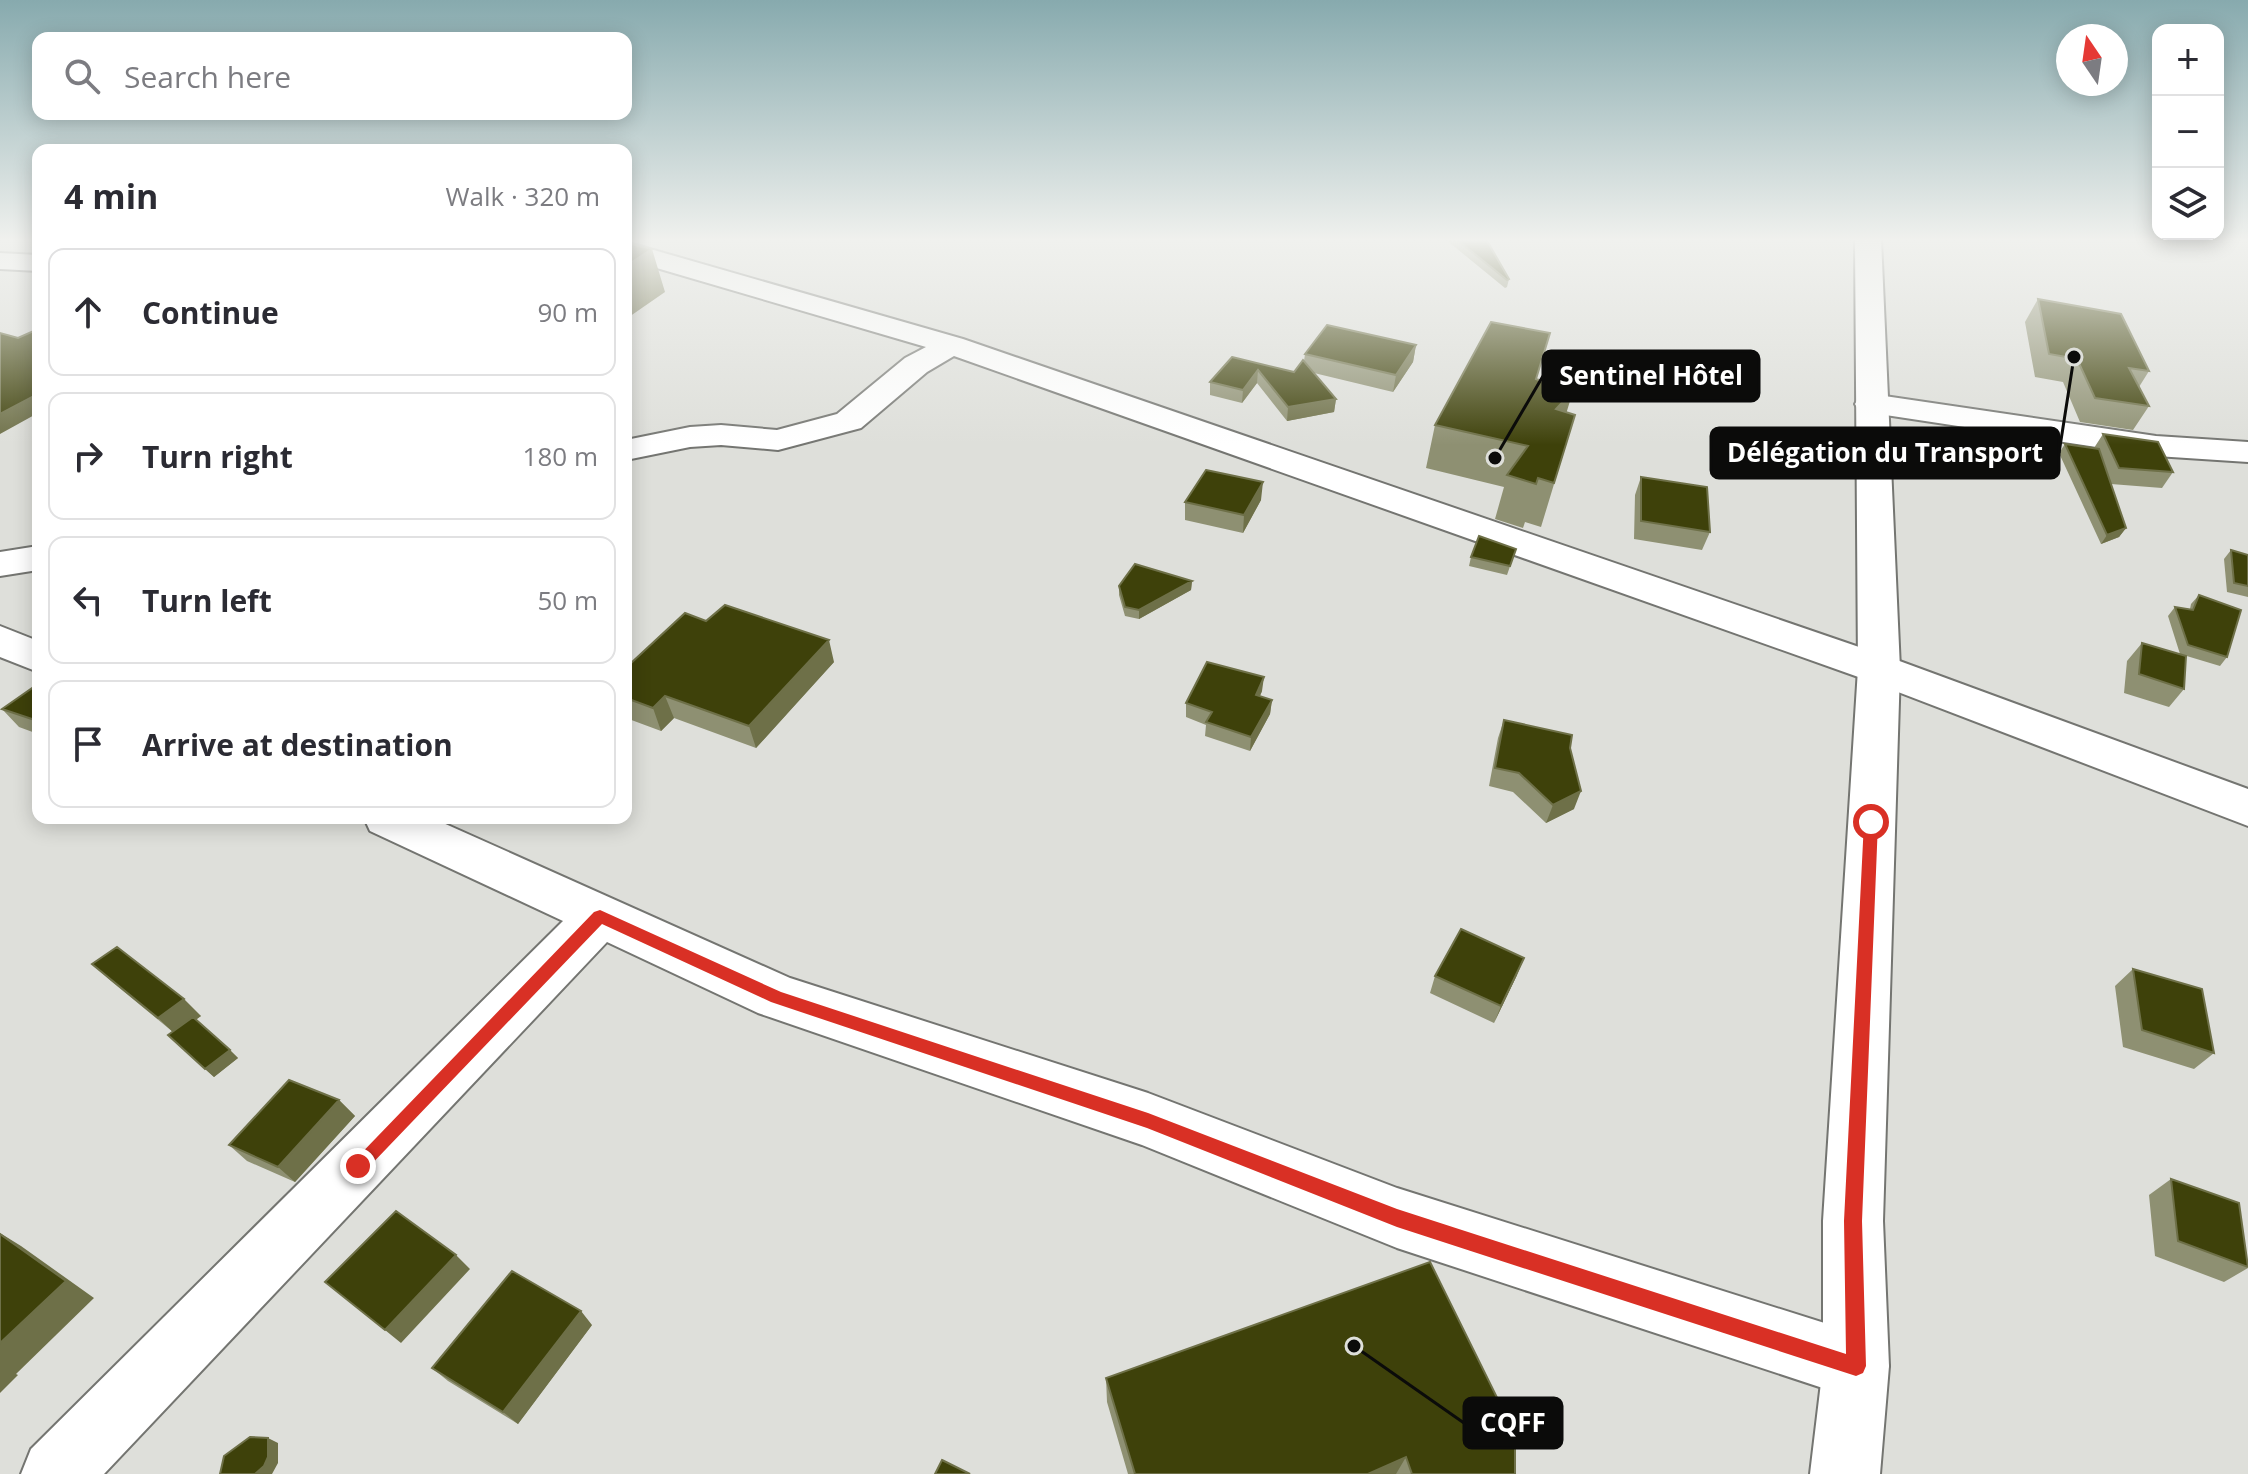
<!DOCTYPE html>
<html lang="en">
<head>
<meta charset="utf-8">
<style>
  :root { --surface:#fff; --page:#f7f7f7; --text:#2b2b33; --muted:#7c7c81; --line:#e1e1e2 }
  body { margin:0; font-family:"Open Sans",sans-serif; background:var(--page); color:var(--text) }
  .controls { position:absolute; right:24px; top:24px; display:grid; overflow:hidden; border-radius:16px; box-shadow:0 4px 20px #0003 }
  .controls button { width:72px; height:72px; display:grid; place-items:center; padding:0; border:0; border-bottom:2px solid var(--line); background:var(--surface); color:var(--text); font:40px sans-serif }
  .compass { position:absolute; left:2056px; top:24px; width:72px; height:72px; border-radius:50%; background:var(--surface); box-shadow:0 4px 20px #0003; rotate:347deg }
  .stop { position:absolute; width:24px; height:24px; margin:-18px; border:6px solid #d93025; border-radius:50%; background:#fff }
  .stop.end { background:#d93025; border-color:#fff; box-shadow:0 2px 8px #0008 }
  .list { margin:0; padding:0; list-style:none }
  h2 { display:flex; justify-content:space-between; align-items:center; height:104px; margin:0; padding:0 32px; font-size:34px }
  h2 small { font-size:26px; font-weight:400; color:var(--muted) }
  .list li { display:grid; grid-template-columns:52px 1fr auto; gap:24px; align-items:center; box-sizing:border-box; height:128px; margin:0 16px 16px; padding:0 16px; border:2px solid var(--line); border-radius:16px }
  .list b { display:block; font-size:30px; white-space:nowrap }
  .list em { font-size:26px; font-style:normal; color:var(--muted) }
  .icon { flex:none; width:44px; height:44px; fill:none; stroke:currentColor; stroke-width:2; stroke-linecap:round; stroke-linejoin:round }
  .map { position:relative; flex:none; width:2248px; height:1474px; overflow:hidden }
  .search { position:absolute; background:var(--surface); box-shadow:0 4px 20px #0003; left:32px; top:32px; width:600px; height:88px; display:flex; align-items:center; gap:20px; box-sizing:border-box; padding:0 28px; border-radius:16px; color:var(--muted); font-size:30px }
  .panel { position:absolute; background:var(--surface); box-shadow:0 4px 20px #0003; left:32px; top:144px; width:600px; height:680px; border-radius:16px }
  .map>svg:first-child { display:block }
  .lines { fill:none; stroke-linecap:round; stroke-linejoin:round }
  .minor-casing { stroke:#747571; stroke-width:4 }
  .primary-casing { stroke:#747571; stroke-width:4 }
  .minor { fill:#fff; fill-rule:evenodd }
  .primary { fill:#fff; fill-rule:evenodd }
  .wall { fill:#8e9072 }
  .shaded-wall { fill:#6e7048 }
  .building { fill:#3e410a; stroke:#6e7048; stroke-width:2 }
  .route { fill:#d93025 }
  .leader { fill:none; stroke:#0b0b0a; stroke-width:3 }
  .callout-dot { fill:#0b0b0a; stroke:#dedfda; stroke-width:3 }
  .callout { fill:#0b0b0a; stroke:#0b0b0a; stroke-width:3 }
  .callout-label { font-size:26px; text-anchor:middle; font-weight:bold; fill:#fff }
</style>
</head>
<body>
<div class="map">
<svg width="2248" height="1474" viewBox="0 0 2248 1474">
  <rect width="100%" height="100%" fill="#dedfda"/>
  <g class="lines">
    <defs>
      <path id="minor" d="M 626,242 L 963,339 L 1894,659 L 2248,789 L 2248,826 L 1864,679 L 954,356 L 927,372 L 861,428 L 778,450 L 721,445 L 690,447 L 626,460 L 626,440 L 690,427 L 721,425 L 777,430 L 837,414 L 905,358 L 926,347 L 626,259 Z
        M 0,253 L 38,255 L 38,271 L 0,269 Z
        M 1871,394 L 2156,436 L 2248,442 L 2248,462 L 2156,456 L 1859,411 L 1855,404 L 1859,397 Z
        M 38,546 L 38,570 L 0,576 L 0,552 Z
        M 0,626 L 38,641 L 38,672 L 0,657 Z
        M 364,818 L 432,818 L 790,978 L 1148,1093 L 1397,1188 L 1856,1333 L 1879,1343 L 1889,1366 L 1879,1389 L 1856,1399 L 1397,1248 L 1142,1145 L 758,1013 L 607,942 L 104,1474 L 21,1474 L 31,1449 L 563,921 L 370,831 Z"/>
      <path id="primary" d="M 1855,239 L 1881,239 L 1900,669 L 1883,1221 L 1889,1366 L 1880,1474 L 1810,1474 L 1823,1366 L 1823,1221 L 1858,669 Z"/>
    </defs>
    <use href="#minor" class="minor-casing"/>
    <use href="#primary" class="primary-casing"/>
    <use href="#minor" class="minor"/>
    <use href="#primary" class="primary"/>
  </g>
  <path class="wall" d="M 1445,239 L 1486,239 L 1509,279 L 1507,287 L 1505,288 Z
    M 2038,299 L 2149,371 L 2139,387 L 2149,406 L 2133,430 L 2080,422 L 2063,382 L 2035,377 L 2025,322 Z
    M 1416,345 L 1413,362 L 1393,392 L 1314,373 L 1336,399 L 1334,412 L 1287,421 L 1257,383 L 1242,403 L 1210,395 L 1210,382 L 1232,357 L 1294,372 L 1304,361 L 1305,354 Z
    M 1538,380 L 1567,412 L 1575,415 L 1541,527 L 1525,522 L 1523,528 L 1495,519 L 1504,487 L 1426,468 L 1435,425 Z
    M 2103,434 L 2173,472 L 2162,488 L 2111,484 L 2126,528 L 2119,537 L 2101,544 L 2059,453 L 2065,444 L 2094,448 Z
    M 1641,477 L 1710,532 L 1702,550 L 1634,539 L 1635,495 Z
    M 1261,500 L 1243,533 L 1185,520 L 1185,502 Z
    M 1516,549 L 1507,575 L 1469,566 L 1471,557 Z
    M 2231,550 L 2248,555 L 2248,597 L 2227,592 L 2224,559 Z
    M 1192,581 L 1191,590 L 1139,619 L 1125,616 L 1119,595 L 1119,586 Z
    M 2199,595 L 2227,657 L 2220,666 L 2180,654 L 2168,616 L 2175,607 L 2190,609 L 2191,604 Z
    M 2142,643 L 2184,689 L 2169,707 L 2124,693 L 2127,661 Z
    M 626,662 L 630,664 L 834,662 L 756,748 L 674,718 L 661,731 L 626,718 Z
    M 38,684 L 38,734 L 19,727 L 2,709 Z
    M 1262,691 L 1260,696 L 1272,700 L 1270,714 L 1250,751 L 1205,736 L 1206,725 L 1186,717 L 1186,703 Z
    M 1504,720 L 1574,809 L 1546,823 L 1513,792 L 1489,786 L 1498,738 Z
    M 92,964 L 201,1016 L 196,1019 L 238,1058 L 214,1077 L 168,1035 L 173,1032 L 111,981 Z
    M 2133,969 L 2214,1053 L 2194,1069 L 2123,1047 L 2115,986 Z
    M 1517,975 L 1494,1023 L 1430,993 L 1435,976 Z
    M 339,1100 L 355,1116 L 295,1182 L 247,1161 L 229,1145 Z
    M 2171,1179 L 2248,1268 L 2224,1282 L 2155,1256 L 2149,1195 Z
    M 592,1325 L 518,1424 L 448,1381 L 432,1368 Z
    M 1106,1378 L 1515,1474 L 1128,1474 L 1107,1402 Z"/>
  <path class="shaded-wall" d="M 652,249 L 665,292 L 626,319 L 626,266 Z
    M 1416,345 L 1413,362 L 1393,392 L 1396,375 Z
    M 1258,370 L 1257,383 L 1242,403 L 1243,390 Z
    M 1573,391 L 1560,434 L 1556,409 Z
    M 38,394 L 38,413 L 0,434 L 0,414 Z
    M 1336,399 L 1334,412 L 1287,421 L 1288,407 Z
    M 1263,482 L 1261,500 L 1243,533 L 1244,515 Z
    M 2126,528 L 2119,537 L 2101,544 L 2107,535 Z
    M 1192,581 L 1191,590 L 1139,619 L 1139,610 Z
    M 829,640 L 834,662 L 756,748 L 749,726 Z
    M 1264,677 L 1262,691 L 1254,709 L 1256,695 Z
    M 665,696 L 674,718 L 661,731 L 653,708 Z
    M 1272,700 L 1270,714 L 1250,751 L 1251,737 Z
    M 1581,791 L 1574,809 L 1546,823 L 1553,805 Z
    M 1524,958 L 1517,975 L 1494,1023 L 1501,1006 Z
    M 184,999 L 201,1016 L 176,1035 L 158,1018 Z
    M 230,1050 L 238,1058 L 214,1077 L 205,1069 Z
    M 339,1100 L 355,1116 L 295,1182 L 278,1167 Z
    M 0,1233 L 21,1246 L 94,1298 L 16,1374 L 18,1375 L 0,1393 Z
    M 456,1255 L 470,1269 L 401,1343 L 385,1330 Z
    M 581,1311 L 592,1325 L 518,1424 L 503,1412 Z
    M 268,1438 L 278,1443 L 278,1463 L 272,1474 L 255,1474 Z
    M 1406,1457 L 1396,1474 L 1368,1474 Z"/>
  <path class="building" d="M 1456,239 L 1486,239 L 1509,279 L 1507,280 Z
    M 626,243 L 652,249 L 626,266 Z
    M 2038,299 L 2121,314 L 2149,371 L 2129,368 L 2149,406 L 2095,398 L 2077,359 L 2049,354 Z
    M 1491,322 L 1550,333 L 1536,379 L 1573,391 L 1556,409 L 1575,415 L 1554,483 L 1538,478 L 1536,484 L 1507,475 L 1528,446 L 1435,425 Z
    M 1327,325 L 1416,345 L 1396,375 L 1305,354 Z
    M 38,329 L 38,394 L 0,414 L 0,333 L 18,338 Z
    M 1232,357 L 1294,372 L 1303,360 L 1336,399 L 1288,407 L 1258,370 L 1243,390 L 1210,382 Z
    M 2103,434 L 2158,442 L 2173,472 L 2119,468 Z
    M 2065,444 L 2099,449 L 2126,528 L 2107,535 Z
    M 1206,470 L 1263,482 L 1244,515 L 1185,502 Z
    M 1641,477 L 1707,487 L 1710,532 L 1641,521 Z
    M 1479,536 L 1516,549 L 1510,566 L 1471,557 Z
    M 2231,550 L 2248,555 L 2248,586 L 2234,583 Z
    M 1135,564 L 1192,581 L 1139,610 L 1125,607 L 1119,586 Z
    M 2199,595 L 2241,610 L 2227,657 L 2188,645 L 2175,607 L 2193,610 Z
    M 725,605 L 829,640 L 749,726 L 665,696 L 653,708 L 626,698 L 626,662 L 630,664 L 685,613 L 706,621 Z
    M 2142,643 L 2186,656 L 2184,689 L 2139,674 Z
    M 1207,662 L 1264,677 L 1256,695 L 1272,700 L 1251,737 L 1206,722 L 1212,712 L 1186,703 Z
    M 38,684 L 38,721 L 2,709 Z
    M 1504,720 L 1572,735 L 1570,748 L 1581,791 L 1553,805 L 1519,773 L 1495,768 Z
    M 1461,929 L 1524,958 L 1501,1006 L 1435,976 Z
    M 117,947 L 184,999 L 158,1018 L 92,964 Z
    M 2133,969 L 2202,989 L 2214,1053 L 2142,1030 Z
    M 193,1017 L 230,1050 L 205,1069 L 168,1035 Z
    M 289,1080 L 339,1100 L 278,1167 L 229,1145 Z
    M 2171,1179 L 2239,1203 L 2248,1267 L 2178,1241 Z
    M 396,1211 L 456,1255 L 385,1330 L 325,1282 Z
    M 0,1234 L 66,1281 L 0,1343 Z
    M 1430,1262 L 1515,1434 L 1515,1474 L 1412,1474 L 1406,1457 L 1368,1474 L 1135,1474 L 1106,1378 Z
    M 512,1271 L 581,1311 L 503,1412 L 432,1368 Z
    M 250,1437 L 268,1438 L 268,1457 L 264,1466 L 255,1474 L 220,1474 L 224,1456 Z
    M 942,1460 L 970,1474 L 935,1474 Z"/>
  <linearGradient id="sky" x2="0" y2="1"><stop stop-color="#87aaae"/><stop offset="0.54" stop-color="#f0f1ee"/><stop offset="1" stop-color="#f0f1ee" stop-opacity="0"/></linearGradient>
  <rect width="2248" height="445" fill="url(#sky)"/>
  <path class="route" d="M 1871,817 L 1878,822 L 1862,1221 L 1866,1366 L 1863,1373 L 1856,1376 L 1397,1227 L 1147,1128 L 771,1002 L 602,924 L 364,1172 L 358,1175 L 352,1172 L 349,1166 L 594,912 L 600,910 L 781,992 L 1148,1113 L 1397,1209 L 1846,1354 L 1844,1221 L 1864,822 Z"/>
  <path class="leader" d="M1495 458L1543 376M2074 357L2059 453M1354 1346L1464 1423"/>
  <g class="callout-dot">
    <circle cx="1495" cy="458" r="8"/>
    <circle cx="2074" cy="357" r="8"/>
    <circle cx="1354" cy="1346" r="8"/>
  </g>
  <g class="callout">
    <rect x="1543" y="351" width="216" height="50" rx="8"/>
    <rect x="1711" y="428" width="348" height="50" rx="8"/>
    <rect x="1464" y="1398" width="98" height="50" rx="8"/>
  </g>
  <g class="callout-label">
    <text x="1651" y="385">Sentinel Hôtel</text>
    <text x="1885" y="462">Délégation du Transport</text>
    <text x="1513" y="1432">CQFF</text>
  </g>
</svg>
<div class="controls">
<button>+</button>
<button>−</button>
<button><svg class="icon" aria-label="layers" viewBox="0 0 24 24"><path d="M12 4l9 5-9 5-9-5zM3 14l9 5 9-5"/></svg></button>
</div>
<svg class="compass" viewBox="-18 -18 36 36"><path d="M0-13l5 13h-10z" fill="#e53935"/><path d="M0 13l5-13h-10z" fill="#7c7c81"/></svg>
<div class="stop" style="left:1871px;top:822px"></div>
<div class="stop end" style="left:358px;top:1166px"></div>
<div class="search"><svg class="icon" aria-label="search" viewBox="0 0 24 24"><circle cx="10" cy="10" r="6"/><path d="M15 15l6 6"/></svg>Search here</div>
<section class="panel">
<h2>4 min<small>Walk · 320 m</small></h2>
<ul class="list">
<li><svg class="icon" aria-label="ahead" viewBox="0 0 24 24"><path d="M12 20V5M6 11l6-6 6 6"/></svg><div><b>Continue</b></div><em>90 m</em></li>
<li><svg class="icon" aria-label="right" viewBox="0 0 24 24"><path d="M7 20v-9h11M14 6l5 5-5 5"/></svg><div><b>Turn right</b></div><em>180 m</em></li>
<li><svg class="icon" aria-label="left" viewBox="0 0 24 24"><path d="M17 20v-9H6M10 6l-5 5 5 5"/></svg><div><b>Turn left</b></div><em>50 m</em></li>
<li><svg class="icon" aria-label="arrive" viewBox="0 0 24 24"><path d="M6 21V4h12l-3 4 3 4H6"/></svg><div><b>Arrive at destination</b></div></li>
</ul>
</section>
</div>
</body>
</html>
